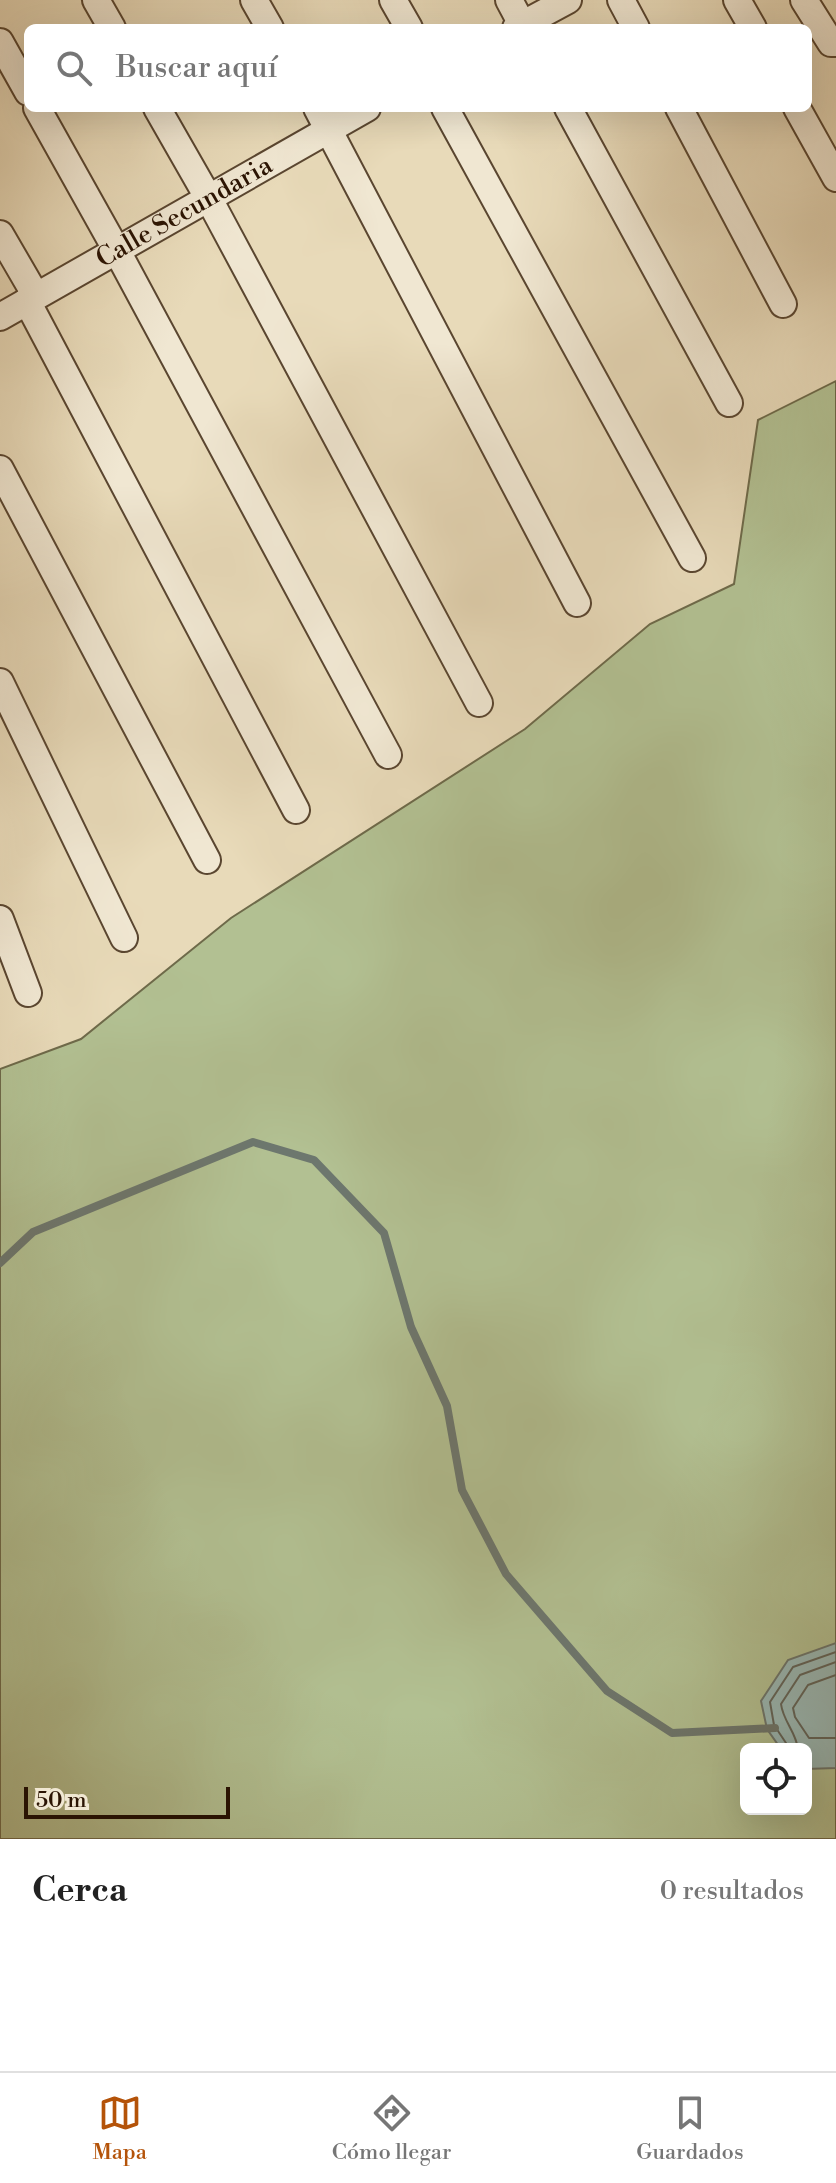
<!DOCTYPE html>
<html lang="es">
<head>
<meta charset="utf-8">
<style>
  :root { --surface:#fff; --page:#f6f6f6; --text:#222; --muted:#767676; --line:#e0e0e0; --accent:#b45309 }
  body { margin:0; font-family:"Libre Bodoni",serif; background:var(--page); color:var(--text) }
  .controls { position:absolute; right:24px; bottom:24px; display:grid; overflow:hidden; border-radius:12px; box-shadow:0 8px 32px #0002 }
  .controls button { width:72px; height:72px; display:grid; place-items:center; padding:0; border:0; border-bottom:2px solid var(--line); background:var(--surface); color:var(--text); font:40px sans-serif }
  .scale { position:absolute; left:24px; bottom:20px; width:206px; box-sizing:border-box; padding-left:8px; border:4px solid #2b1403; border-top:0; font-size:22px; line-height:28px; white-space:nowrap; color:#2b1403; -webkit-text-stroke:6px #f0e7d2; paint-order:stroke }
  .list { margin:0; padding:0; list-style:none }
  h2 { display:flex; justify-content:space-between; align-items:center; height:104px; margin:0; padding:0 32px; font-size:34px }
  h2 small { font-size:26px; font-weight:400; color:var(--muted) }
  .icon { flex:none; width:44px; height:44px; fill:none; stroke:currentColor; stroke-width:2; stroke-linecap:round; stroke-linejoin:round }
  .map { position:relative; flex:none; width:836px; height:1839px; overflow:hidden }
  .search { position:absolute; background:var(--surface); box-shadow:0 8px 32px #0002; left:24px; right:24px; top:24px; height:88px; display:flex; align-items:center; gap:20px; box-sizing:border-box; padding:0 28px; border-radius:12px; color:var(--muted); font-size:30px }
  .sheet { height:232px; background:var(--surface) }
  nav { display:flex; justify-content:space-around; align-items:center; box-sizing:border-box; height:112px; border-top:2px solid var(--line); background:var(--surface); font-size:22px; color:var(--muted) }
  nav a { display:grid; justify-items:center; gap:4px }
  nav .on { color:var(--accent) }
  .map>svg:first-child { display:block }
  .green { fill:#b2c092; stroke:#6e6a4a; stroke-width:2; fill-rule:evenodd }
  .water { fill:#99b9b6; stroke:#6d776e; stroke-width:2 }
  .lines { fill:none; stroke-linecap:round; stroke-linejoin:round }
  .shore { stroke:#62665c; stroke-width:2 }
  .stream { stroke:#6d776e; stroke-width:8 }
  .minor-casing { stroke:#5a4630; stroke-width:30 }
  .minor { stroke:#f0e7d2; stroke-width:26 }
  .labels { text-anchor:middle; dominant-baseline:central; stroke-width:8; stroke-linejoin:round; paint-order:stroke }
  .street-label { font-size:26px; fill:#2b1403; stroke:#f0e7d2 }
</style>
</head>
<body>
<div class="map">
<svg width="836" height="1839" viewBox="0 0 836 1839">
  <rect width="100%" height="100%" fill="#e8dab9"/>
  <filter id="stains"><feTurbulence type="fractalNoise" baseFrequency=".0025" numOctaves="4"/><feColorMatrix values="0 0 0 0 .2 0 0 0 0 .09 0 0 0 0 .02 0 0 0 .5 -.17"/></filter>
  <radialGradient id="worn" r=".72"><stop offset=".6" stop-color="#630" stop-opacity="0"/><stop offset="1" stop-color="#630" stop-opacity=".3"/></radialGradient>
  <path class="green" d="M 836,381 L 836,1839 L 0,1839 L 0,1069 L 81,1039 L 231,918 L 525,729 L 650,624 L 734,584 L 758,420 ZM 746,1749 L 806,1749 L 806,1809 L 746,1809 Z"/>
  <path class="water" d="M 836,1643 L 836,1768 L 806,1769 L 806,1749 L 781,1749 L 767,1729 L 761,1701 L 788,1660 Z"/>
  <g class="lines">
    <path class="shore" d="M 836,1675 L 808,1685 L 793,1708 L 795,1717 L 809,1738 L 836,1738
      M 787,1749 L 786,1743 L 774,1725 L 770,1702 L 793,1667 L 836,1652
      M 798,1749 C 796,1732 783,1721 781,1704 L 800,1675 L 836,1662"/>
    <path class="stream" d="M 0,1263 L 33,1232 L 253,1142 L 314,1160 L 384,1233 L 411,1327 L 447,1406 L 462,1490 L 506,1574 L 607,1691 L 672,1733 L 775,1728"/>
    <defs>
      <g id="minor">
        <path d="M 96,0 L 112,28"/>
        <path d="M 254,0 L 270,28"/>
        <path d="M 393,0 L 409,28"/>
        <path d="M 509,0 L 524,28"/>
        <path d="M 621,0 L 636,28"/>
        <path d="M 737,0 L 753,28"/>
        <path d="M 804,0 L 831,43 L 836,43"/>
        <path d="M 516,28 L 568,0"/>
        <path d="M 0,42 L 28,92"/>
        <path d="M 37,108 L 117,251 L 388,755"/>
        <path d="M 157,108 L 209,199 L 479,703"/>
        <path d="M 317,108 L 577,603"/>
        <path d="M 445,108 L 692,558"/>
        <path d="M 568,108 L 729,403"/>
        <path d="M 679,108 L 783,304"/>
        <path d="M 797,108 L 836,178"/>
        <path d="M 0,234 L 36,296"/>
        <path d="M 27,301 L 296,810"/>
        <path id="s1" d="M 0,317 L 367,108"/>
        <path d="M 0,469 L 207,860"/>
        <path d="M 0,682 L 124,938"/>
        <path d="M 0,919 L 28,993"/>
      </g>
    </defs>
    <use href="#minor" class="minor-casing"/>
    <use href="#minor" class="minor"/>
  </g>
  <g class="labels">
    <g class="street-label">
      <text stroke="none"><textPath href="#s1" startOffset="212">Calle Secundaria</textPath></text>
    </g>
  </g>
  <rect width="100%" height="100%" filter="url(#stains)"/>
  <rect width="100%" height="100%" fill="url(#worn)"/>
</svg>
<div class="controls">
<button><svg class="icon" aria-label="locate" viewBox="0 0 24 24"><circle cx="12" cy="12" r="6"/><path d="M12 2v4M12 18v4M2 12h4M18 12h4"/></svg></button>
</div>
<div class="scale">50 m</div>
<div class="search"><svg class="icon" aria-label="search" viewBox="0 0 24 24"><circle cx="10" cy="10" r="6"/><path d="M15 15l6 6"/></svg>Buscar aquí</div>
</div>
<section class="sheet">
<h2>Cerca<small>0 resultados</small></h2>
<ul class="list">
</ul>
</section>
<nav>
<a class="on"><svg class="icon" aria-label="map" viewBox="0 0 24 24"><path d="M3 6l6-2 6 2 6-2v14l-6 2-6-2-6 2zM9 4v14M15 6v14"/></svg>Mapa</a>
<a><svg class="icon" aria-label="directions" viewBox="0 0 24 24"><path d="M12 3l9 9-9 9-9-9zM9 14v-3h6M13 9l2 2-2 2"/></svg>Cómo llegar</a>
<a><svg class="icon" aria-label="saved" viewBox="0 0 24 24"><path d="M7 4h10v16l-5-4-5 4z"/></svg>Guardados</a>
</nav>
</body>
</html>
